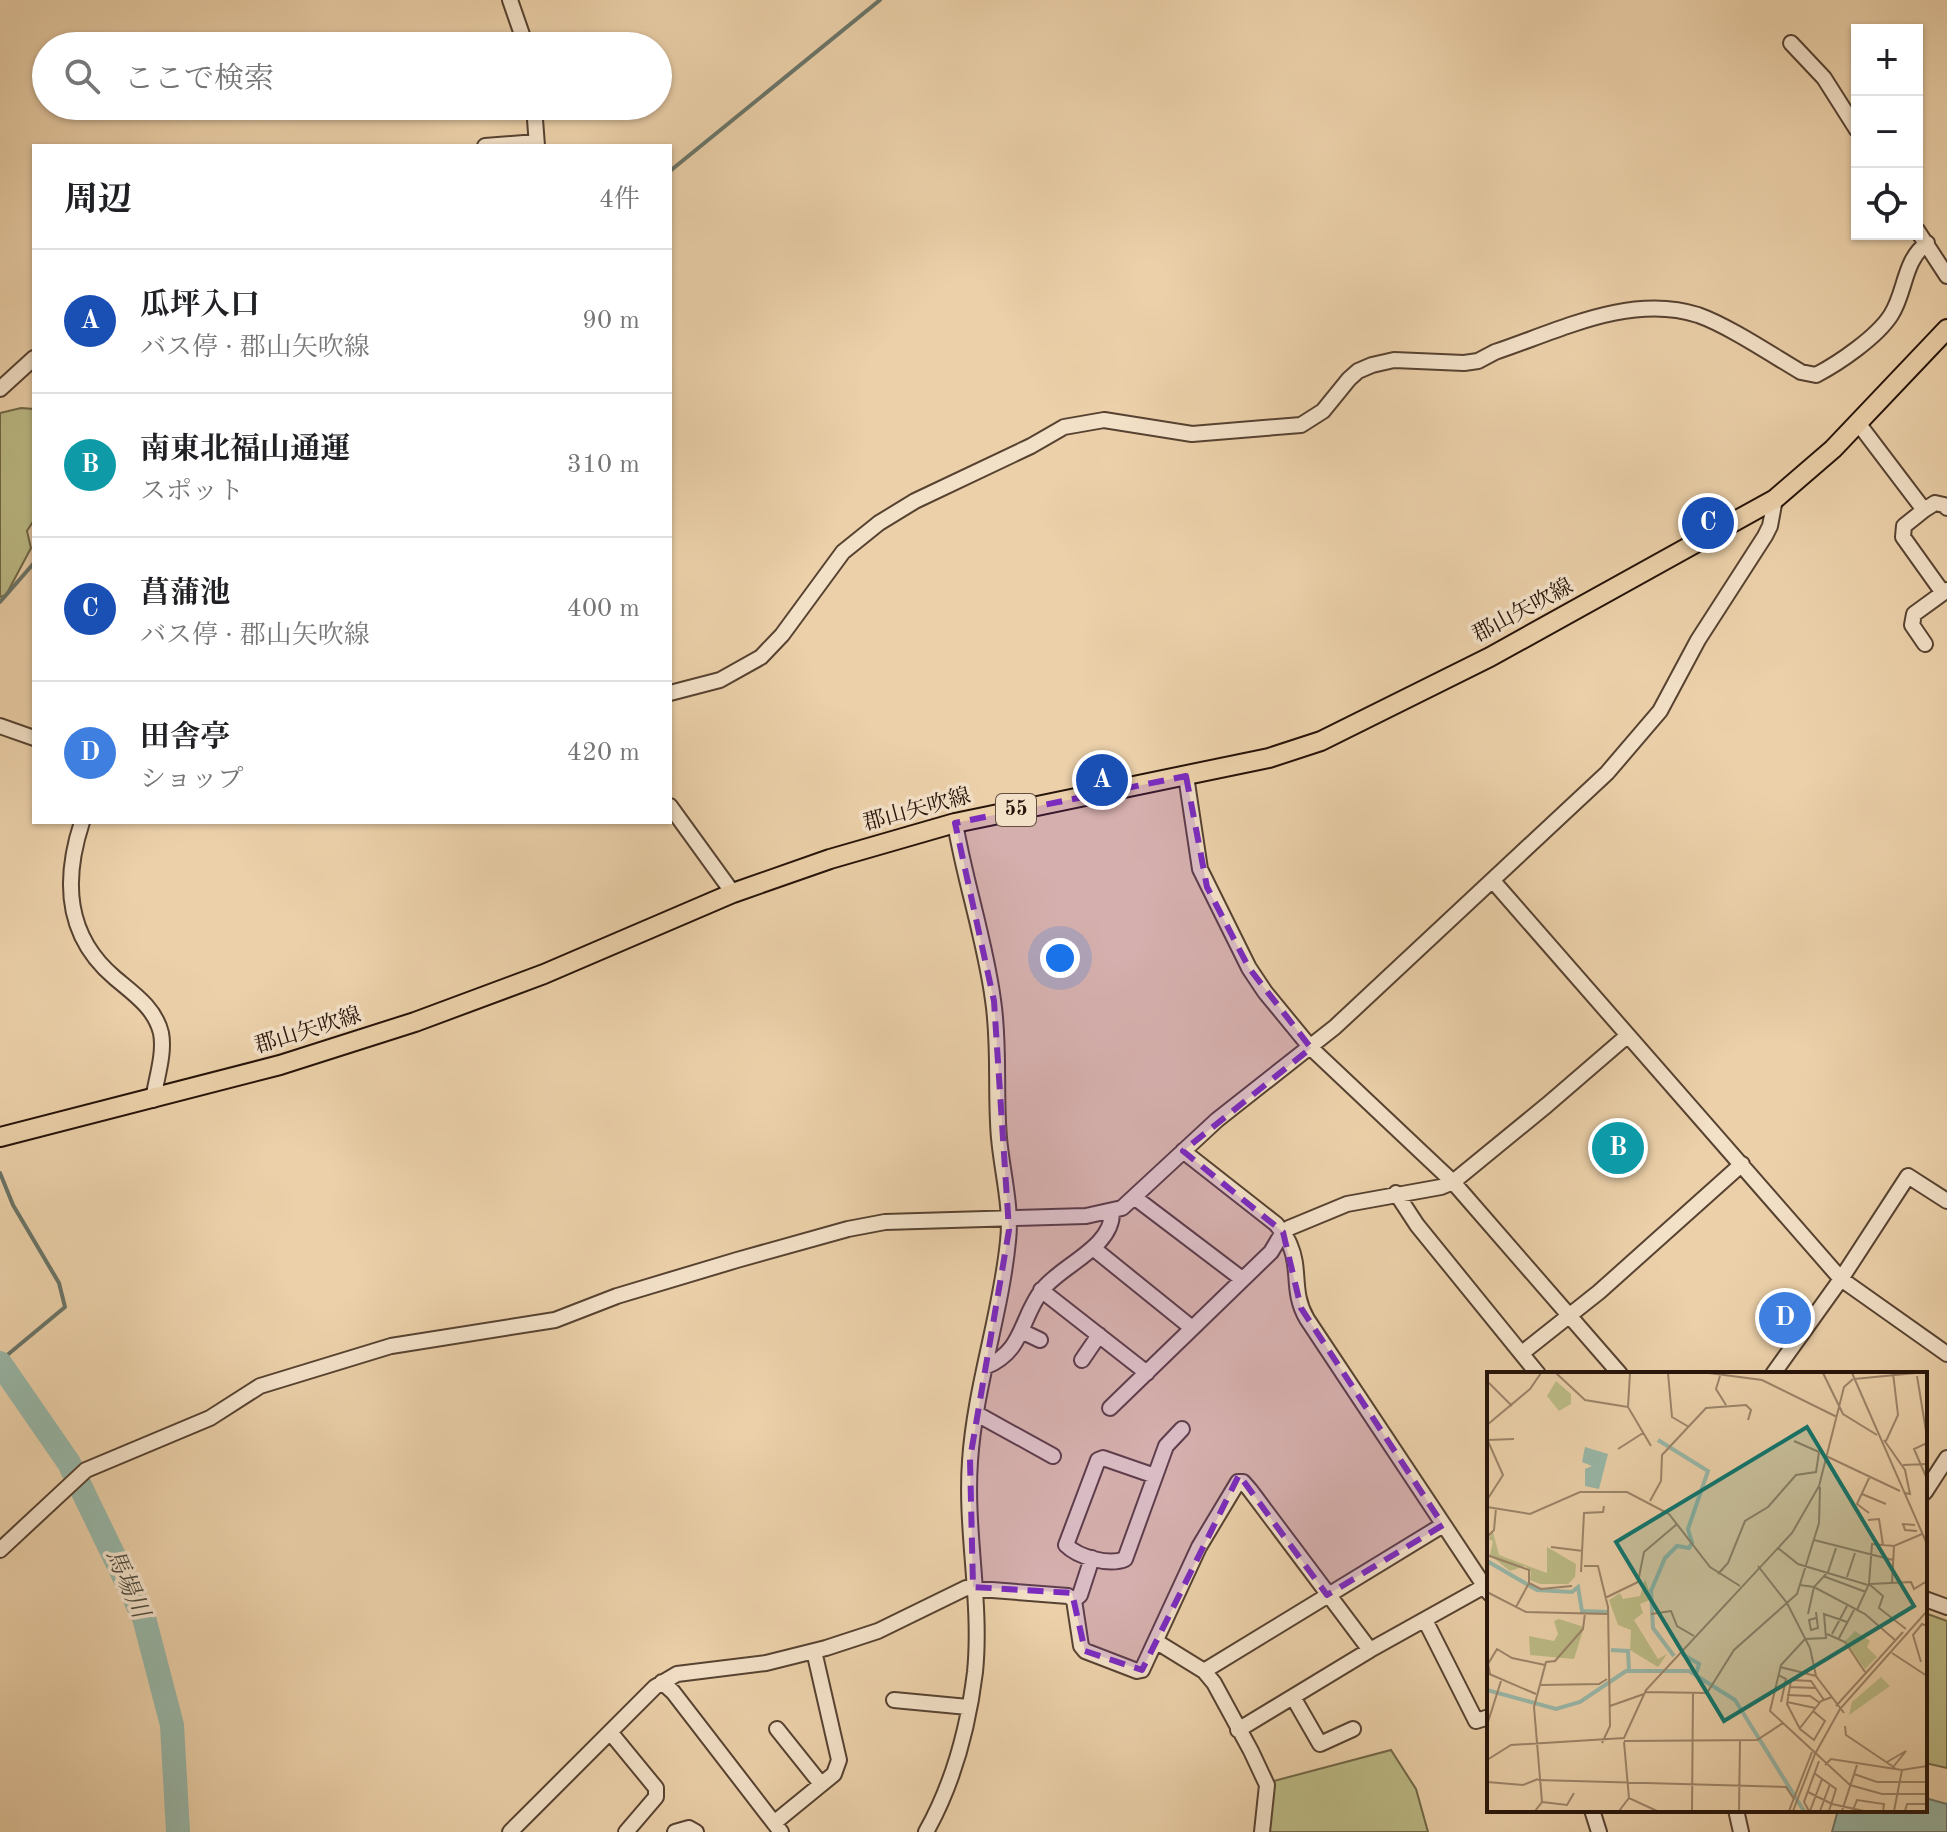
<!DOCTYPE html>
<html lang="ja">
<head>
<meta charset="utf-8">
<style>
  :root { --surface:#fff; --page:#f2f2f2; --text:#202124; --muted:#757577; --line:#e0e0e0; --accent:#8f2418 }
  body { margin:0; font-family:"Old Standard TT","Noto Serif JP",serif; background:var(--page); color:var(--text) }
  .controls { position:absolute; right:24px; top:24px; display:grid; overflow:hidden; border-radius:0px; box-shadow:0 2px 6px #0004 }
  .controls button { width:72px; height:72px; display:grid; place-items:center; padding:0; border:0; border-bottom:2px solid var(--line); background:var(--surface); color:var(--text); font:40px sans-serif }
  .you { position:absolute; left:1060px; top:958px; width:28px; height:28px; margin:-20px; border:6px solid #fff; border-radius:50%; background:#1a73e8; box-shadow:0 0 0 12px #1a73e833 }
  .badge { display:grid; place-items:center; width:52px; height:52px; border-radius:50%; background:var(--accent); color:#fff; font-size:26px; font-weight:700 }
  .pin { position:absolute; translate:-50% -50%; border:4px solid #fff; box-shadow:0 2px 8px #0006 }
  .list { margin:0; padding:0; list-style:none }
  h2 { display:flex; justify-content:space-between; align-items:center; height:104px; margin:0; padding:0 32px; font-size:34px }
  h2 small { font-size:26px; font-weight:400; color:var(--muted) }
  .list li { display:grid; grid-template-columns:52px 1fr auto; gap:24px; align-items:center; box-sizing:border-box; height:144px; padding:0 32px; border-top:2px solid var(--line) }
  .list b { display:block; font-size:30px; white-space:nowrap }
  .list p { margin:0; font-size:26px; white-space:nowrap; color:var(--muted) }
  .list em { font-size:26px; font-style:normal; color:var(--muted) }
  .icon { flex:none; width:44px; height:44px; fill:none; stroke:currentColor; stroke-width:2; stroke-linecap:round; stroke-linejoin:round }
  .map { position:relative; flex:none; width:1947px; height:1832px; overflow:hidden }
  .search { position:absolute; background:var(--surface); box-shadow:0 2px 6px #0004; left:32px; top:32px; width:640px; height:88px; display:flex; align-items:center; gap:20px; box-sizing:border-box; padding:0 28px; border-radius:44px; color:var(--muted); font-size:30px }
  .panel { position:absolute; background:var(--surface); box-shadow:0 2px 6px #0004; left:32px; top:144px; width:640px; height:680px; border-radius:0px }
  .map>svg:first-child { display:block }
  .green { fill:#bbba85; stroke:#706647; stroke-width:2 }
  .water { fill:#98b7a8; stroke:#6a7568; stroke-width:2 }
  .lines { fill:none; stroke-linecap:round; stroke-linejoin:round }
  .stream { stroke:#6a7568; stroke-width:4 }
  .river { stroke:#98b7a8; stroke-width:24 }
  .minor-casing { stroke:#574231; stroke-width:18 }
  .major-casing { stroke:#261309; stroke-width:22 }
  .minor { stroke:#f2e0c7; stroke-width:14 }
  .major { stroke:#ebd0a9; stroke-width:18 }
  .marked { fill:#7b2cbf; fill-opacity:0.2; stroke:#7b2cbf; stroke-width:6; stroke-dasharray:16 10; stroke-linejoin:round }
  .labels { text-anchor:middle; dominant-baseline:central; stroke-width:7; stroke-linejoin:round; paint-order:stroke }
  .shield { fill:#f2e0c7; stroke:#635042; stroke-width:2 }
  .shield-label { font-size:20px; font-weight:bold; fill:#261309 }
  .street-label { font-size:22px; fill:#261309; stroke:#f2e0c7 }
  .water-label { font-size:24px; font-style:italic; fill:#4e4c41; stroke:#f2e0c7 }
  .inset-river { fill:none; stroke:#98b7a8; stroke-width:4 }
  .inset-road { fill:none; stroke:#9c8469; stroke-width:2 }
  .view { fill:#0f766e; fill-opacity:0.15; stroke:#0f766e; stroke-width:4 }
  .inset-edge { fill:none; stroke:#261309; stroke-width:4 }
</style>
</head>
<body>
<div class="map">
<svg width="1947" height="1832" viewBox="0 0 1947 1832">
  <rect width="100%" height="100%" fill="#ebd0a9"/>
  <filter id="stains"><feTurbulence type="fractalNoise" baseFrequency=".0025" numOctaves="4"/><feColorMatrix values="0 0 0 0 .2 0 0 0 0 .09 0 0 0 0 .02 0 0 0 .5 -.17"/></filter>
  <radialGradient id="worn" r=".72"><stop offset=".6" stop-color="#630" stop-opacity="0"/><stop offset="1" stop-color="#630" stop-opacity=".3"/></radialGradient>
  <path class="green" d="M 21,408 L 34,409 L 34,520 L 27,531 L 31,548 L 6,595 L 0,597 L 0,413 Z
    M 1925,1613 L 1947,1621 L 1947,1768 L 1925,1763 Z
    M 1391,1750 L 1416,1789 L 1428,1832 L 1269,1832 L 1273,1798 L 1270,1782 Z"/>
  <path class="water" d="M 1925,1798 L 1947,1804 L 1947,1832 L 1832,1832 L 1838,1810 L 1925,1810 Z"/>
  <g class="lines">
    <path class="stream" d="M 670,171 L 880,0
      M 0,602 L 34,563
      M 0,1173 L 13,1205 L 59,1283 L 65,1307 L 0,1361"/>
    <path class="river" d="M 0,1363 L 69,1463 L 144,1618 L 172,1725 L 178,1832"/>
    <defs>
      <path id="minor" d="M 510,0 L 526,46
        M 1791,43 L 1824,78 L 1857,130
        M 534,106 L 537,146
        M 485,146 L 536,142
        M 1917,230 L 1947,276
        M 0,389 L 34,358
        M 1858,423 L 1924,510 L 1904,526 L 1903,537 L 1943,593
        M 1924,510 L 1935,503 L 1944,505 L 1947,508
        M 1925,644 L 1912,625 L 1914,614 L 1947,590
        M 670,693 L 720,680 L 761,657 L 782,635 L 843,552 L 879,523 L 915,501 L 1031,446 L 1064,427 L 1104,420 L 1192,434 L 1301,425 L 1323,411 L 1349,379 L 1358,371 L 1372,365 L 1394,360 L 1464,363 L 1478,361 L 1495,352 C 1558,331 1631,293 1698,315 C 1729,326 1772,355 1801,372 L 1816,375 C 1839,363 1877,337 1891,315 C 1906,292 1903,261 1927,243
        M 0,726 L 34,738
        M 1186,776 L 1200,869 L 1249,968 L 1265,992 L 1311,1048 L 1453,1182 L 1620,1374
        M 670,806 L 733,893
        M 82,822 C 63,880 65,936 115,978 C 134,994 155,1008 161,1033 C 165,1054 156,1079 153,1100
        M 1493,881 L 1841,1279 L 1947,1354
        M 1183,1151 L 1276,1224 C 1281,1230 1287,1237 1290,1245 C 1301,1270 1291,1292 1307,1319 L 1489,1593
        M 1396,1193 L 1417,1225 L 1538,1374
        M 1134,1197 L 1242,1279
        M 1093,1248 L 1192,1328
        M 1041,1290 L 1147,1373
        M 1021,1331 L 1040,1340
        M 1522,1353 L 1599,1292 L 1742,1164
        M 1082,1360 L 1099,1335
        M 985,1367 C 1025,1351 1020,1317 1043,1289 C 1062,1265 1113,1247 1112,1212
        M 1773,1374 L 1841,1279 L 1908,1176 L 1947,1201
        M 1110,1408 L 1271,1252 L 1283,1232 L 1289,1228 L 1347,1204 L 1441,1187 L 1453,1182 L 1547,1105 L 1627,1036
        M 977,1414 L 1053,1456
        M 1155,1476 L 1103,1458 L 1098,1460 L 1066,1545 C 1078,1557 1109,1566 1125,1559 L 1166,1446 L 1182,1429
        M 1925,1492 L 1947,1458
        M 0,1550 L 86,1470 L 210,1418 L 260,1386 L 391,1346 L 555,1320 L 617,1296 L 737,1260 L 848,1229 L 885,1222 L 1086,1216 L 1122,1208 L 1217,1120 L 1335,1027 L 1607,773 L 1660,711 L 1698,640 L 1765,536 L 1770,526 L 1775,499
        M 1925,1599 L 1947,1607
        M 1074,1600 L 1080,1595 L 1092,1558
        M 1425,1620 L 1476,1721 L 1489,1717
        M 1157,1642 L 1204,1671 L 1214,1683 L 1251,1751 L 1267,1785 L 1262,1832
        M 1204,1671 L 1443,1525
        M 662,1682 L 673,1692 L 781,1832
        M 1293,1697 L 1320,1744 L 1353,1729
        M 894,1700 L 968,1707
        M 777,1729 L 821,1784
        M 1238,1730 L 1370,1650 L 1483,1587
        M 610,1732 L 656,1788 L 656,1797 L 626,1832
        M 1592,1810 L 1599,1832
        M 1736,1810 L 1741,1832
        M 774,1823 L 834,1774 L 839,1760 L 814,1651
        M 510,1832 L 655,1687 L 677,1674 L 766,1663 L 826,1648 L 878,1631 L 966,1588 L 1068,1596 L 1074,1600 L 1081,1646 L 1085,1651 L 1137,1671 L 1142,1670 L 1199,1547 L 1238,1482 L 1243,1482 L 1250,1490 L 1370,1650
        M 675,1832 L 689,1828 L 696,1832
        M 926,1832 C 954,1782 968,1729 975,1672 C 982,1602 965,1531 970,1461 C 975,1386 1001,1314 1008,1241 C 1012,1207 1002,1172 999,1138 C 995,1092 1000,1046 993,1000 C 985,940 965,882 955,823"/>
      <path id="major" d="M 0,1137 L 280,1065 L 415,1022 L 544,974 L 733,893 L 830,859 L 955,823 L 1269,758 L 1321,741 L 1490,657 L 1775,499 L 1833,449 L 1947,329"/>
    </defs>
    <use href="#minor" class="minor-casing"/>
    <use href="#major" class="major-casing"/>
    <use href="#minor" class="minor"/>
    <use href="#major" class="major"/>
  </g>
  <path class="marked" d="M 1186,776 L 1207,887 L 1249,968 L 1311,1048 L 1183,1151 L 1283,1232 L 1301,1308 L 1443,1525 L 1327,1595 L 1239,1475 L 1142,1670 L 1085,1651 L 1072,1593 L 973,1587 L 970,1459 L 1009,1230 L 994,1001 L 955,823 Z"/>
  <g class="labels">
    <rect class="shield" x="996" y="794" width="40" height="32" rx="6"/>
    <g class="shield-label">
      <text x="1016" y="810">55</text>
    </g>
    <g class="street-label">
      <text transform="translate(1523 611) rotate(-28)">郡山矢吹線</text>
      <text transform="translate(917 810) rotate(-15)">郡山矢吹線</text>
      <text transform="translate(308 1031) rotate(-17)">郡山矢吹線</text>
    </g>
    <g class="water-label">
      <text transform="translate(126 1584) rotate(66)">馬場川</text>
    </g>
  </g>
  <g transform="translate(1487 1372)">
    <rect width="440" height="440" fill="#ebd0a9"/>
    <path d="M 69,9 L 84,22 L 84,32 L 72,39 L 60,24 ZM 6,160 L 12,183 L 60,201 L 60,175 L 89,192 L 88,205 L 81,212 L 53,212 L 43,208 L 44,200 L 38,194 L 23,199 L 3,183 L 6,169 L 1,167 ZM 158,207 L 165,227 L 153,232 L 156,241 L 147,248 L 171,287 L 180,282 L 171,295 L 143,278 L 144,258 L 131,253 L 122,228 L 133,221 L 136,227 L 153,224 ZM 72,247 L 97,255 L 87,287 L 43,283 L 42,264 L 67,269 L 71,262 L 67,249 ZM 368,259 L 383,269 L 380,275 L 390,285 L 378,297 L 358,269 ZM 394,305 L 403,314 L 362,343 L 365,330 Z" fill="#bbba85"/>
    <path d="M 98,75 L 121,82 L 112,117 L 98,114 L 98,97 L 105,94 L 95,90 Z" fill="#98b7a8"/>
    <path class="inset-river" d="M 171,68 L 221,99 L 201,157 L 205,171 L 202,176 L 190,174 L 178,186 L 164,219 L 166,256 L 187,284M 0,189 L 50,218 L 85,220 L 91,215 L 95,239 L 121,240M 124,278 L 141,279 L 142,298M 195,282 L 212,292 L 209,303M 0,318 L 69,337 L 93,330 L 139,299 L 202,299 L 248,328 L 317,439"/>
    <path class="inset-road" d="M 69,1 L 98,28 L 141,35M 143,1 L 141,35 L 164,74M 181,1 L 185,45 L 202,55M 222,1 L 275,8 L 350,45M 336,1 L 356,42 L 390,63M 365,1 L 440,172M 233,4 L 229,17 L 239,33M 430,4 L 440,65M 367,7 L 429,1M 0,9 L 25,34M 0,53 L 43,17 L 54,1M 0,67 L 16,103 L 0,128M 0,68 L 27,67M 397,68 L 418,98 L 423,122 L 418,121M 307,69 L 332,80M 399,69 L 411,43 L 406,1M 440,71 L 427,77 L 440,107M 131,77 L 156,61M 339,84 L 413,119M 416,93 L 440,92M 375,122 L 399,132M 163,129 L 174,109 L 175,83 L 219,36 L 259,33 L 264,38 L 261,48M 0,135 L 43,142 L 93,120 L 140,120 L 182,142 L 223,195 L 253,214M 382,141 L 370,132 L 383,104M 381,148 L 392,147 L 396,173M 428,153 L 416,152 L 418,158 L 430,159M 0,165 L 7,158 L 9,136M 327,168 L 406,188M 64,175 L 96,179M 291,176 L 311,192 L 381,213M 0,183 L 42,198 L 42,211 L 29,235M 97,194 L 111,194 L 121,235 L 123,354 L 115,371M 271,194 L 300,231 L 323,276 L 329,304 L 357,341M 94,200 L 97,141 L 116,140 L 117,134M 231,202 L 241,191 L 258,149 L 281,135 L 309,103 L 329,100 L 332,80M 336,204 L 379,220M 360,205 L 368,181M 42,211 L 54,217 L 85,214M 405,211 L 407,174M 382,212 L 396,224 L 392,236 L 419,257M 383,212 L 424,210 L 427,217 L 440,209M 313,213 L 327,215 L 378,242 L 408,268M 0,220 L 39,240 L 121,242M 118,226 L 151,210 L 157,180 L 190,152M 370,238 L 382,212 L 385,172 L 407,174 L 435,162M 329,240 L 331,256 L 324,258 L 322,248 L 329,246M 164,242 L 184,239 L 190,254 L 207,264M 321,242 L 327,215 L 341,200 L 349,176M 360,250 L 337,242 L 339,266 L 318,267 L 294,293 L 283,339 L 363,413 L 395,422 L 440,422M 340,262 L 358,270 L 378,300M 345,262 L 360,234M 352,266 L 367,238M 405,281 L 440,304M 68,289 L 96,257 L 98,241M 434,290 L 426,263 L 435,252 L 440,254M 293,295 L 329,304M 0,301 L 49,322M 3,302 L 1,292 L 10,277 L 25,286 L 58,293M 291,303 L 299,307 L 294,330M 54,313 L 112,312 L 120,307M 302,315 L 329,316M 158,320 L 220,321 L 247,278 L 310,222 L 332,151 L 333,115M 300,323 L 323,324 L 333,331M 300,330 L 328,336M 123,334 L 157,322M 349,334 L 416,260M 326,339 L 338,349 L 327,368 L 313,357 L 300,332 L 304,308 L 324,309 L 337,328M 0,353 L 14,309M 358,354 L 359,363 L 408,396M 313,356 L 334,329 L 345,325M 137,369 L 270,368 L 296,351M 137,370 L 142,426M 0,388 L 24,373 L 137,366 L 159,318 L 305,161 L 332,114 L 357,15 L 366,7M 400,390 L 419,379 L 407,394M 338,393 L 344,387 L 415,398 L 440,394M 327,401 L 349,417 L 342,439M 367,402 L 390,410 L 440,410M 51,408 L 299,415 L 307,427M 0,410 L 36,413 L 51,407M 321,420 L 345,432 L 377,439M 55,430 L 80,433 L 87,421M 366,438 L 370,428 L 397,432 L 396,439M 48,439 L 55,430 L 47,335 L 59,290 L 69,289M 132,439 L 142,426 L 170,439M 205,439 L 206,322M 252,439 L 253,368M 302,439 L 325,380M 306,439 L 328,382 L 353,337 L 440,239M 322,439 L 317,430 L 332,389M 323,439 L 335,407M 333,439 L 343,412M 355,439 L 370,393M 407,439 L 415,398M 418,439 L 420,432 L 440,432"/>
    <path class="view" d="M 320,55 L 427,234 L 237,349 L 129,170 Z"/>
    <rect width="440" height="440" class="inset-edge"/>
  </g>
  <rect width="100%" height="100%" filter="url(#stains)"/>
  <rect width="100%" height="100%" fill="url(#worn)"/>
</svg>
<div class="controls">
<button>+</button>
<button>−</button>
<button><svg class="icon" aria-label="locate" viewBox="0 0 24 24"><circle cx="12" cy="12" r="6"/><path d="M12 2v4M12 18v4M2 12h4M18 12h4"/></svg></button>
</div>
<div class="you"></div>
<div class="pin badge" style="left:1102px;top:780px;background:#1a4fb4">A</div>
<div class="pin badge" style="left:1618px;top:1148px;background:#0f9aa8">B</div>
<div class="pin badge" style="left:1708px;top:523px;background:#1a4fb4">C</div>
<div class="pin badge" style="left:1785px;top:1318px;background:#3f7fe0">D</div>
<div class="search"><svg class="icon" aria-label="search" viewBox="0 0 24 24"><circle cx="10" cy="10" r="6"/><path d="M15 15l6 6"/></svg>ここで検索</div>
<section class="panel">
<h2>周辺<small>4件</small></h2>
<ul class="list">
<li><span class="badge" style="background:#1a4fb4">A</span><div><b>瓜坪入口</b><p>バス停 · 郡山矢吹線</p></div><em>90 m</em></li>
<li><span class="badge" style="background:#0f9aa8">B</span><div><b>南東北福山通運</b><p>スポット</p></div><em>310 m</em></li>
<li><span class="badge" style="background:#1a4fb4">C</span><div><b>菖蒲池</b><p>バス停 · 郡山矢吹線</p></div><em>400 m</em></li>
<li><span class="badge" style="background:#3f7fe0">D</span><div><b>田舎亭</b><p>ショップ</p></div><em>420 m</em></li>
</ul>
</section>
</div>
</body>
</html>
